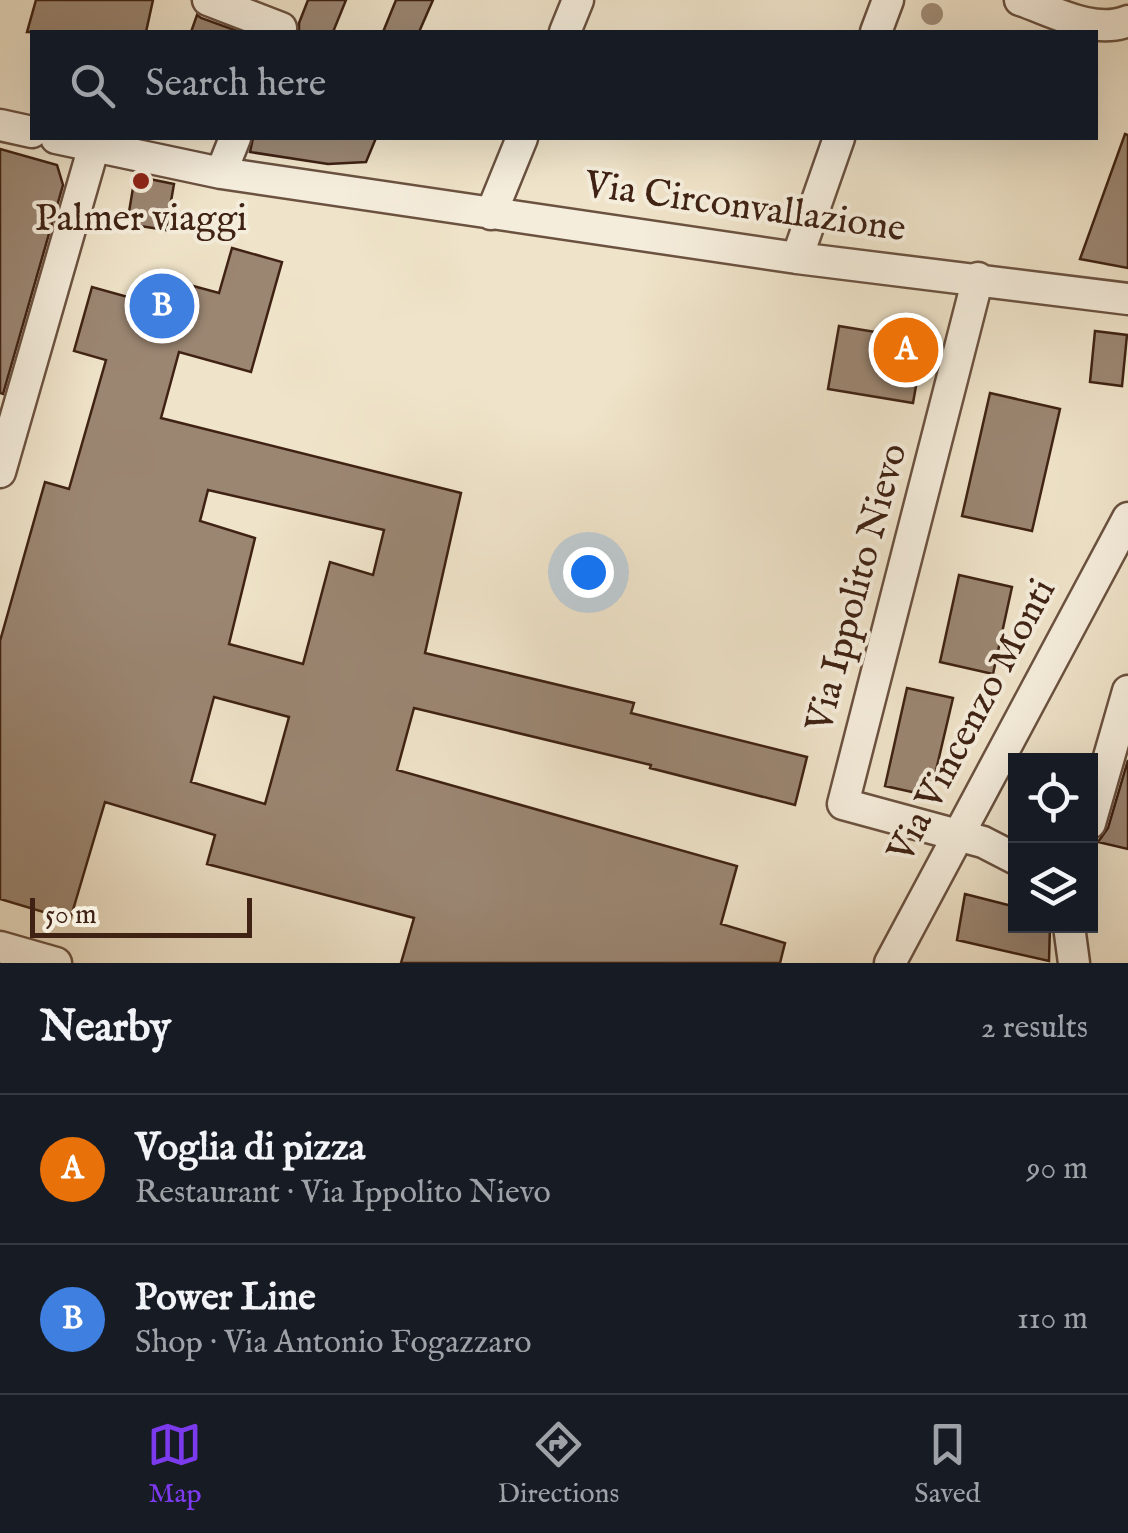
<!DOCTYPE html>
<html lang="en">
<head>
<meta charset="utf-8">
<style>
  :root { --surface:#171b24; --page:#20242c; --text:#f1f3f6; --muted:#9ea1a6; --line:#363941; --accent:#7c3aed }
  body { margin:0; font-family:"IM FELL English",serif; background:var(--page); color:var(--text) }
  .controls { position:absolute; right:30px; bottom:30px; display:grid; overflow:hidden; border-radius:0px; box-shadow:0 10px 40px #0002 }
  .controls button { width:90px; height:90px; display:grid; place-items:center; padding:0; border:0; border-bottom:2px solid var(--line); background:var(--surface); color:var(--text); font:50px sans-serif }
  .scale { position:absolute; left:30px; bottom:25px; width:222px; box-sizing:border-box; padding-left:10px; border:5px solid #3f2213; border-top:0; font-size:28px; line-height:35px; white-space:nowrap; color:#3f2213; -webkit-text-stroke:8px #f5eddc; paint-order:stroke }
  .you { position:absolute; left:588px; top:572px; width:35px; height:35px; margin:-25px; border:8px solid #fff; border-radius:50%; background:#1a73e8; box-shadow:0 0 0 15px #1a73e833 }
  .badge { display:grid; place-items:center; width:65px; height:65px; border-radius:50%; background:var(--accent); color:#fff; font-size:32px; font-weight:700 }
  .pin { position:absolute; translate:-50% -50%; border:5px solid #fff; box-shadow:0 2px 10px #0006 }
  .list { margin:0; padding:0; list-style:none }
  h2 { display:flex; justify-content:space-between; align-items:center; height:130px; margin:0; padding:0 40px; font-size:42px }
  h2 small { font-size:32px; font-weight:400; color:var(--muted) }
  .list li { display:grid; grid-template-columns:65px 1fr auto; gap:30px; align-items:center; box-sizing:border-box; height:150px; padding:0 40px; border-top:2px solid var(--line) }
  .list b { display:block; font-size:38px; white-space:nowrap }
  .list p { margin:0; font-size:32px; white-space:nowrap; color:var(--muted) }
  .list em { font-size:32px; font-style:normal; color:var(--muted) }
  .icon { flex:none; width:55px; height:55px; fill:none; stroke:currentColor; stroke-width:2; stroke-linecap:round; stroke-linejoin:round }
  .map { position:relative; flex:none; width:1128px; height:963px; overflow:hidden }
  .search { position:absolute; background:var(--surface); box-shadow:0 10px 40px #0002; left:30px; right:30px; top:30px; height:110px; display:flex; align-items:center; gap:25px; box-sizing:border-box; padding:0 35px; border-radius:0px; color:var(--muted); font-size:38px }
  .sheet { height:430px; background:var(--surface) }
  nav { display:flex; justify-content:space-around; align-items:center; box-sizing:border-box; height:140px; border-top:2px solid var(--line); background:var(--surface); font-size:28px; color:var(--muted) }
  nav a { display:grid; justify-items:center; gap:5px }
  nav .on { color:var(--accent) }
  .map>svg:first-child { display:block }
  .building { fill:#9b8672; stroke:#3f2213; stroke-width:2.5; fill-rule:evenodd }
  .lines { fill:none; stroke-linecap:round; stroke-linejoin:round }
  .minor-casing { stroke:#6b5240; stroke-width:35 }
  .path { stroke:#3f2213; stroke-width:5; stroke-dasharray:8 5; stroke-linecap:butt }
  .minor { stroke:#f5eddc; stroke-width:30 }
  .tree { fill:#a38f7a }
  .poi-dot { fill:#8f2418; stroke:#f5eddc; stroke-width:4 }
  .labels { text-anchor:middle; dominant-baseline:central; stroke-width:8; stroke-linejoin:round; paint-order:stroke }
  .street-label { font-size:38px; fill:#3f2213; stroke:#f5eddc }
  .poi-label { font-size:38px; fill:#3f2213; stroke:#f5eddc }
</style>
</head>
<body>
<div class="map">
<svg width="1128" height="963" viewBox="0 0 1128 963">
  <rect width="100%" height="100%" fill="#efe3c9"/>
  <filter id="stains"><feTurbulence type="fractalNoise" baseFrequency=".002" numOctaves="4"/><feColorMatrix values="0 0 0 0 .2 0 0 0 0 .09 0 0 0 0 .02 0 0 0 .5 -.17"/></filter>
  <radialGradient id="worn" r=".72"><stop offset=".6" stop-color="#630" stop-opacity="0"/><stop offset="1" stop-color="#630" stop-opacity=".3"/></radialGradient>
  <path class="building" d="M 36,0 L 153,0 L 146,32 L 27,32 Z
    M 308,0 L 346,0 L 333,32 L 299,32 L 299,23 Z
    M 396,0 L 433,0 L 419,32 L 383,32 Z
    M 197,15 L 201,18 L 240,32 L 191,32 Z
    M 1125,134 L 1128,135 L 1128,268 L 1080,259 Z
    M 253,138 L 376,138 L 366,162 L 328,164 L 250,152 Z
    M 0,149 L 57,165 L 63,185 L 3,394 L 0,393 Z
    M 135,176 L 174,184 L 166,230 L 127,224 Z
    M 232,248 L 282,262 L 251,372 L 179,352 L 161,418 L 461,493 L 425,653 L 634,703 L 631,713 L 807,757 L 795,805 L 650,768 L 651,765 L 414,708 L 397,770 L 737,866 L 721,924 L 785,943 L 780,963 L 401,963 L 414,918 L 207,864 L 215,835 L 105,802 L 70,920 L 0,899 L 0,641 L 45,482 L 69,489 L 106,360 L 74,351 L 92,287 L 178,311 L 186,284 L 219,293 ZM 208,490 L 384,530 L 373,575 L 330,562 L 303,664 L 229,644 L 255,538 L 200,521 ZM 214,697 L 289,717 L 265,804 L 191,782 Z
    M 839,326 L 924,340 L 913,403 L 828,389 Z
    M 1095,331 L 1127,335 L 1122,386 L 1090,382 Z
    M 990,393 L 1060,409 L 1032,531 L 962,516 Z
    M 959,575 L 1012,587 L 993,674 L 940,662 Z
    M 907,688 L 953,698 L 930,796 L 885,786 Z
    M 1128,760 L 1128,849 L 1098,842 L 1108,828 Z
    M 965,894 L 1016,907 L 1016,926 L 1050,926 L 1049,961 L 957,940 Z"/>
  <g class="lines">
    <defs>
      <path id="minor" d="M 208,0 L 281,28
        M 1020,0 C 1053,11 1094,35 1128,21
        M 565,32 L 578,0
        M 876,32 L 888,0
        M 0,125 L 32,132
        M 56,138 L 221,173 L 797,258 L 1128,299
        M 221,173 L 235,138
        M 491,214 L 522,138
        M 797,258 L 839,138
        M 978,278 L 843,804 L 983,842 L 1016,859
        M 0,472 L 94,146
        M 1090,823 L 1128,691
        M 1069,926 L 1074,963
        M 0,947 L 56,963
        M 890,963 L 1128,518"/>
    </defs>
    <use href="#minor" class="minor-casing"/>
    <path class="path" d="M 1013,799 L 1011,806 L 1016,821"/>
    <use href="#minor" class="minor"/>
  </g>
  <circle class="tree" cx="932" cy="14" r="11"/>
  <circle class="poi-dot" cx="141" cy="181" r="10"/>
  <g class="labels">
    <g class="street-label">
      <text transform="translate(745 208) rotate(8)">Via Circonvallazione</text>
      <text transform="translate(858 588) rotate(-75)">Via Ippolito Nievo</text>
      <text transform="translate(973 721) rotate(-62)">Via Vincenzo Monti</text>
    </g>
    <g class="poi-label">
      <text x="141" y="220">Palmer viaggi</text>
    </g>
  </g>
  <rect width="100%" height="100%" filter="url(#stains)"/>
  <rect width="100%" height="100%" fill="url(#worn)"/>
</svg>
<div class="controls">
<button><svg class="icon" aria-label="locate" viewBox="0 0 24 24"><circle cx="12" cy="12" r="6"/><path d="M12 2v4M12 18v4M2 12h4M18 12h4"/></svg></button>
<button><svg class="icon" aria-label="layers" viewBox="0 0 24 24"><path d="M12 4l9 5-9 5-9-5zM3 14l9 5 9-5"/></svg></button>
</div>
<div class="scale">50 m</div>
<div class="you"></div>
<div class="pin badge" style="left:906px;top:350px;background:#e8710a">A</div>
<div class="pin badge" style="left:162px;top:306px;background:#3f7fe0">B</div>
<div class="search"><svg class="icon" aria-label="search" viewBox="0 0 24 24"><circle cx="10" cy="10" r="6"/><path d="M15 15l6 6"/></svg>Search here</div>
</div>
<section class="sheet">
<h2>Nearby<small>2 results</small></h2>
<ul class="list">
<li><span class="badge" style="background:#e8710a">A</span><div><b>Voglia di pizza</b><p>Restaurant · Via Ippolito Nievo</p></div><em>90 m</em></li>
<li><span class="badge" style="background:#3f7fe0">B</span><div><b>Power Line</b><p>Shop · Via Antonio Fogazzaro</p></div><em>110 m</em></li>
</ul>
</section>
<nav>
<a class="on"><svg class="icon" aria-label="map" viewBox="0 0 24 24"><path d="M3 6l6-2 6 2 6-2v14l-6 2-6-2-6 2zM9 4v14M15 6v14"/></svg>Map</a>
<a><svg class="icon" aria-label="directions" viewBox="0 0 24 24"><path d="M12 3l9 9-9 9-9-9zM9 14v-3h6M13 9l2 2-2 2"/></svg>Directions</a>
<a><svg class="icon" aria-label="saved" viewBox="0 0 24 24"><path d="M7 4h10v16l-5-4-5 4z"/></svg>Saved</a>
</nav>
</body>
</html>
